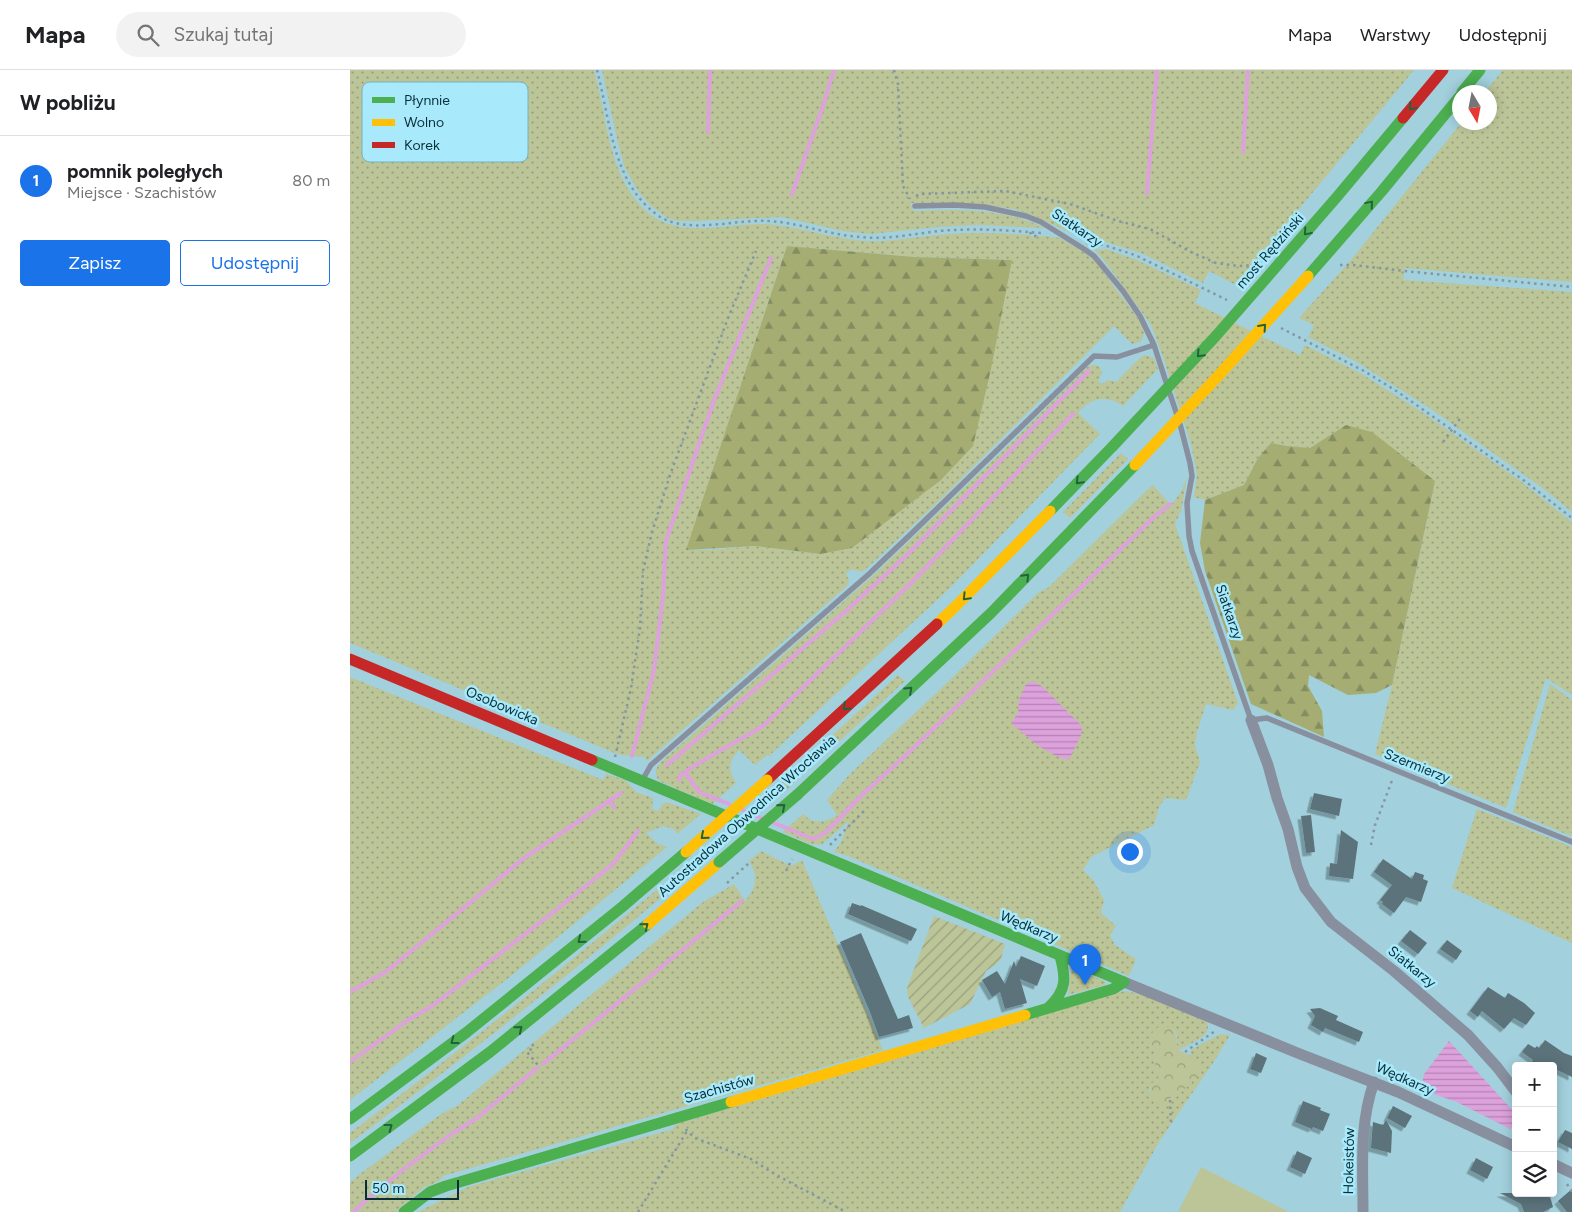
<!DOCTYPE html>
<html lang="pl">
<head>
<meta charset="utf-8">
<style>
  :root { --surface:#fff; --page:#f2f2f2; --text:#202124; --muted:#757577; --line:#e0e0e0; --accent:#1a73e8 }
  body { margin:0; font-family:Figtree,sans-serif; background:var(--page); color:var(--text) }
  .controls { position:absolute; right:15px; bottom:15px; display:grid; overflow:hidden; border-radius:5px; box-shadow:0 2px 12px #0003 }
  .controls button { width:45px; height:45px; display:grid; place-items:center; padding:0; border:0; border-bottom:1px solid var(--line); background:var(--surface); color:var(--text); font:25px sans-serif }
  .compass { position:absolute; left:1102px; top:15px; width:45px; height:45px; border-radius:50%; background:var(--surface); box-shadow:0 2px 12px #0003; rotate:170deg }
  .scale { position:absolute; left:15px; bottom:12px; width:94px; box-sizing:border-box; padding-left:5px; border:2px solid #082e37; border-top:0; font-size:14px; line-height:18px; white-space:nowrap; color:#082e37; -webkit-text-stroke:4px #a8e9fb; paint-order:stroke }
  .you { position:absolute; left:779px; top:781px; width:18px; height:18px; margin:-12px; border:4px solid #fff; border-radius:50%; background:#1a73e8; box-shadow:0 0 0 8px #1a73e833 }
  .badge { display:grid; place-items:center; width:32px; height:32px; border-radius:50%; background:var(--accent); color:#fff; font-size:16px; font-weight:700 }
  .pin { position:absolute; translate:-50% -41px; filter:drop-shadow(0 1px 2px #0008) }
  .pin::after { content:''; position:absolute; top:26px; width:18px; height:15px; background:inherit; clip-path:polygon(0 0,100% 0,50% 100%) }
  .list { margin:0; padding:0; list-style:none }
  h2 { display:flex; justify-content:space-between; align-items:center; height:65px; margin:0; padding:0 20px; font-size:21px }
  h2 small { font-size:16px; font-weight:400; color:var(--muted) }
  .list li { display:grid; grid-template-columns:32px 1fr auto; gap:15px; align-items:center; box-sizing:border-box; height:90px; padding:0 20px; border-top:1px solid var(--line) }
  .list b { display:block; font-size:19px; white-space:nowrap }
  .list p { margin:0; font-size:16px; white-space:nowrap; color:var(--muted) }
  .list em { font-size:16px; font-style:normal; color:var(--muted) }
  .actions { display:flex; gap:10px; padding:15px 20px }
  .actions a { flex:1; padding:11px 0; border:1px solid var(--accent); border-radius:5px; text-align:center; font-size:18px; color:var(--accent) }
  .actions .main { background:var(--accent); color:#fff }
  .icon { flex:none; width:28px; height:28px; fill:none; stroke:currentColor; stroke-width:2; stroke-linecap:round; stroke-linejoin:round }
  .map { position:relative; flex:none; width:1222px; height:1142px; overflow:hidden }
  header { display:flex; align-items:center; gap:30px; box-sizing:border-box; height:70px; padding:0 25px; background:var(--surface); border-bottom:1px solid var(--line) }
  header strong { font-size:24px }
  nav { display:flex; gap:28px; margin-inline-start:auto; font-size:18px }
  .search { width:350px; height:45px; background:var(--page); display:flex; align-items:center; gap:12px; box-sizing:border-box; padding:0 18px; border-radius:28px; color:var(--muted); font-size:19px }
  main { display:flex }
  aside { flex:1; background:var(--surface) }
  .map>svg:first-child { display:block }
  .grass { fill:url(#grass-dots); fill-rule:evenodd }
  .forest { fill:url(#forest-firs) }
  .park { fill:url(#park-crowns) }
  .garden { fill:url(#garden-furrows) }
  .pitch { fill:#bcc598 }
  .water { fill:url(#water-rules) }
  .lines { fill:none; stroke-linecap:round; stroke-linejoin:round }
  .stream { stroke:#dda1dc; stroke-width:4 }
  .building { fill:#5b737b; filter:url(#shadow) }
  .path { stroke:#8397a3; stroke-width:2.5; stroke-dasharray:2.5 4; stroke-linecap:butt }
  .lane { stroke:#8890a0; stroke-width:5.5 }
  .street { stroke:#8890a0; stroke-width:11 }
  .fast { stroke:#4caf50; stroke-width:11 }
  .slow { stroke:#ffc107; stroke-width:11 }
  .jam { stroke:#c62828; stroke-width:11 }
  .fast-bridge { stroke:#4caf50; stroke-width:11 }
  .slow-bridge { stroke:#ffc107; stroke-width:11 }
  .jam-bridge { stroke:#c62828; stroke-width:11 }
  .oneway { stroke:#236241 }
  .labels { text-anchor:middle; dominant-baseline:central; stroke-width:5; stroke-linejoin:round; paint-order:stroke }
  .street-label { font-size:14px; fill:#082e37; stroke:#a8e9fb }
  .key { fill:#a8e9fb; stroke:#78b1c0; stroke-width:1 }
  .key-label { font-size:14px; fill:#082e37 }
</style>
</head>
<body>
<header>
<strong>Mapa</strong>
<div class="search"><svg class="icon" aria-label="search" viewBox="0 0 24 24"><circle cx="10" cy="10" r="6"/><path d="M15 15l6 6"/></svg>Szukaj tutaj</div>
<nav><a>Mapa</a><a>Warstwy</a><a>Udostępnij</a></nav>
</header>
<main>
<aside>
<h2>W pobliżu<small></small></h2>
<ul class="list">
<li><span class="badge">1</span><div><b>pomnik poległych</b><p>Miejsce · Szachistów</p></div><em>80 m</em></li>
</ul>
<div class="actions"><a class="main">Zapisz</a><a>Udostępnij</a></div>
</aside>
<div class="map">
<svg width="1222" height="1142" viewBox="0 0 1222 1142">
  <defs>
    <pattern id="grass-dots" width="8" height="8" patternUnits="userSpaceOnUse" patternTransform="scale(1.25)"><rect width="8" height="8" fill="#bcc598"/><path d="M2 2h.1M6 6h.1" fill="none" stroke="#97a07d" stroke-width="1.8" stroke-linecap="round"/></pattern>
    <pattern id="forest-firs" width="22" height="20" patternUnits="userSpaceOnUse" patternTransform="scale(1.25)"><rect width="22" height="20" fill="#a5ad73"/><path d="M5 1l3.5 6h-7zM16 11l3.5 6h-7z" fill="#848d5f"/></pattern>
    <pattern id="park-crowns" width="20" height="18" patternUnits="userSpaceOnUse" patternTransform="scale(1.25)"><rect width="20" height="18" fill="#bcc598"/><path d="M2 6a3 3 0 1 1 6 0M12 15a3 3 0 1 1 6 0" fill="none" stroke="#97a07d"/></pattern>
    <pattern id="garden-furrows" width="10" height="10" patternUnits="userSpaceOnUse" patternTransform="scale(1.25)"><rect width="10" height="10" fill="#bcc598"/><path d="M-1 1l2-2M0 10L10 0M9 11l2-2" fill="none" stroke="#97a07d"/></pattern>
    <pattern id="water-rules" width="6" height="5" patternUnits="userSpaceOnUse" patternTransform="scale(1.25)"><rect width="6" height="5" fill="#dda1dc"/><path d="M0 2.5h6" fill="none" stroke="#b184b3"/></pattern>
    <filter id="shadow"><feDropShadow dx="-3.5" dy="3.5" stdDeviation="0" flood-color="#0004"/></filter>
  </defs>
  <rect width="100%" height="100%" fill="#a2d0dc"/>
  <path class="grass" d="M 0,0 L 244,0 C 257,47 258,105 295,140 C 328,171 375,153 415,154 C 450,156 482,169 516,171 C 540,172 564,167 588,165 C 618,162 648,163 679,165 L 682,167 L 693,166 L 710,168 L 734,182 L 746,192 L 790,251 C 794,259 796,265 790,272 L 782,274 L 764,256 L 587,433 L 515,500 L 511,502 L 501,499 L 496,504 L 499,510 L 498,515 L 297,691 L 295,687 L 271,685 L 262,682 L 0,573 ZM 437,176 L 564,187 L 662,190 L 470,484 L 405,476 L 359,480 L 337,480 Z
    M 252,0 L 1064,0 L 886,215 L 859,201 L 853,213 L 791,183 L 753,171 L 719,162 L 682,145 L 663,139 L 630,134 L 560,133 L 564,141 C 609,139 653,138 695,158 L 629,155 L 588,157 L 520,164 L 493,161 L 432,147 L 345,151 L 329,151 L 317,148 L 300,135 L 288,121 L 275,98 L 268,73 Z
    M 1153,0 L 1222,0 L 1222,212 L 1055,198 L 1053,210 L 1222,222 L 1222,442 L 1194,419 L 1081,339 L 1005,291 L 958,267 L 964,255 L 949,248 L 1001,190 L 1111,53 L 1140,52 L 1140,22 L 1135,22 Z
    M 734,173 L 743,175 L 746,179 L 751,180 L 756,179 L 787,190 L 851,220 L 845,233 L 950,285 L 955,275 L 1012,304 L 1072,342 L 1169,410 L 1222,452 L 1222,625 L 1196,608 L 1156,738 L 1025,684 L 1042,615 L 1085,411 L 996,355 L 960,378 L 937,376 L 921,373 L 908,388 L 894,415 L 855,430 L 844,427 L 847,405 L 841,374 L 812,284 L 801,255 L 759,197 L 747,182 Z
    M 795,285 L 804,288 L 808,299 L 773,336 C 757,324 739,328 728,343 L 750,364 L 600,518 L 419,686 L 417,685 L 405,695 L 389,680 C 378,693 378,698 386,713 L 362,734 L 309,711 C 304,703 305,698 312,691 L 526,503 L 664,370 L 735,299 C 741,293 750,293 752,303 L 748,311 L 752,314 L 758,310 L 766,312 L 791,287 Z
    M 771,383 L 778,389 L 720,448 L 713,442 Z
    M 837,408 L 831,441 L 825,454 L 888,633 L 883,640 L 856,634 L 847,662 L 845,675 L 850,692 L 836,730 L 815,728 L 809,737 L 804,755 L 741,787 L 733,800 L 744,811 L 754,830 L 751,843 L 766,856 L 760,865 L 765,875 L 786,889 L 779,906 L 498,786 L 484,782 L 491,772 L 499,751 L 471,775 L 460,774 L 433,762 L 453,744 C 464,755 476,753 487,745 L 477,730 L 500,704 L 598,612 L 688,523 L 699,517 L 797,420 L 803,415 L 819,433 L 823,433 L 831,422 Z
    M 548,605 L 555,611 L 436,720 L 428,715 Z
    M 0,607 L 253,710 L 256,704 L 275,710 L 286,722 L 303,728 L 302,739 L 308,741 L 312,735 L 316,732 L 351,744 L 327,764 L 324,759 L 313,756 L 296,763 L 308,774 L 317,777 L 161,906 L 0,1030 Z
    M 1200,614 L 1222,630 L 1222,762 L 1221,766 L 1163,742 Z
    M 1127,739 L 1222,777 L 1222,873 L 1102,818 Z
    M 411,781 L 441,796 L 452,790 L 533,980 L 93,1106 L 89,1111 L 73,1118 L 46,1142 L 0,1142 L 0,1113 L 10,1104 L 91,1044 L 107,1036 L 353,832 L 384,814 L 395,831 C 406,819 409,806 399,791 Z
    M 347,786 L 357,789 C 241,888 122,982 0,1073 L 0,1063 C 119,974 234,881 347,786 Z
    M 721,898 L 755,911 L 755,915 L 718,925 Z
    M 775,921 L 790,924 L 856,950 C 864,965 845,971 835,977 L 831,977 L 828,975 L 827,965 L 823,958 L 800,974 L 806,985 L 805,992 L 810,1007 C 802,1014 796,1018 800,1028 L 822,1026 L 823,1023 C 833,1023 840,1012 847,1006 L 845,989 L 842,988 L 840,985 L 841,980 L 870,964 L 880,965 L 865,990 L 809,1072 L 770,1142 L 68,1142 L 118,1117 L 323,1059 L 326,1054 L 764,923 Z"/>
  <path class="forest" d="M 437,176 L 564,187 L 662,190 L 641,299 L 623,376 L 591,410 L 502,478 L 470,484 L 405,476 L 336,480 Z
    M 996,355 L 1022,362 L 1085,411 L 1042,615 L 1026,623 L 998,625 L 959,605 L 958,616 L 972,641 L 974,667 L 901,634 L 855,501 L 850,473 L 855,430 L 894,415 L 908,388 L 921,373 L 937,376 L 960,378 Z"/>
  <path class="park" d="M 815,956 C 825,958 827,964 827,973 L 833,978 L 828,980 C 836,982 841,987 848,990 L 851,998 C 848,1008 834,1023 823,1023 C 818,1036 805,1039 799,1025 L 801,1014 L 809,1007 L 805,996 L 806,985 L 800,974 L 800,966 L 806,958 Z"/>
  <path class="garden" d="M 584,846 L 655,874 L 651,889 L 645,895 L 636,901 L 620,934 L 574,958 L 558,927 L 557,918 Z"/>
  <path class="pitch" d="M 851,1097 L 937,1141 L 937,1142 L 828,1142 Z"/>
  <path class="water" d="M 683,611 L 693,617 L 732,656 L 731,665 L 719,690 C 696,685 679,668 661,653 L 668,643 L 669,630 L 676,614 Z
    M 1099,971 L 1166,1044 L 1166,1053 L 1160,1059 L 1107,1032 L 1078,1022 L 1072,1015 L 1074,1004 Z"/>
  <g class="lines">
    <path class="stream" d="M 358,62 L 360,0
      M 893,82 L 898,0
      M 797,123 L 807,0
      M 442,124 L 473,36 L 484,0
      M 282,686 L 304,600 L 313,526 L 316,471 L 363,333 L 421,188
      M 317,695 L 496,541 L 559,483 L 739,301
      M 335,702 L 349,722 L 379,734
      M 329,710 L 330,706 L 342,697 L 413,656 L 563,511 L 723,344
      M 259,730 L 264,737
      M 392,740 L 411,748
      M 424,753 L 463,769 L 475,763 L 514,723 L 554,687 L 803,448 L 820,434
      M 0,922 L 37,901 L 174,788 L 271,723
      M 0,992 L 58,950 L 82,936 L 206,840 L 263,794 L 288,761
      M 193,994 L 392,831
      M 4,1142 L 13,1133 L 54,1099 L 100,1065 L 127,1048 L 187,998"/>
  </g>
  <path class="building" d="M 964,723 L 992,729 L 989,746 L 960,739 Z
    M 961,745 L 965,782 L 956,783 L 951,746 Z
    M 991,760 L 1008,772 L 1003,809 L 979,806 L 980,793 L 987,794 Z
    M 1033,789 L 1062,809 L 1065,802 L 1074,805 L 1073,809 L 1078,811 L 1071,832 L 1056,827 L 1044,843 L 1032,834 L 1033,832 L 1030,830 L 1042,815 L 1024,802 Z
    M 502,833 L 511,836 L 511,835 L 567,859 L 561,871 L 498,844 Z
    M 1060,860 L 1077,873 L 1068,884 L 1051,871 Z
    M 511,863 L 548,949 L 559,945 L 563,958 L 529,967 L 520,942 L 490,872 Z
    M 1097,870 L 1112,881 L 1106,890 L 1090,879 Z
    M 671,886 L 695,896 L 687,916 L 670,909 L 677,933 L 655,939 L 650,922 L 642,927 L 632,910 L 647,901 L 655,914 L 664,891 L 666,897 Z
    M 1138,917 L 1155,928 L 1158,923 L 1174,933 L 1185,943 L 1176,955 L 1164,948 L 1154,959 L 1132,941 L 1128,947 L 1120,941 Z
    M 970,938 L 988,946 L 986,950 L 1013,962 L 1009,972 L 975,958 L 973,962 L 961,955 L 965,946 L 960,939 Z
    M 1195,970 L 1214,983 L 1222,986 L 1222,1007 L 1203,998 L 1203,996 L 1179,996 L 1183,990 L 1172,982 L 1178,974 L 1185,978 L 1187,976 L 1189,978 Z
    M 906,983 L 917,988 L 911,1003 L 900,999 Z
    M 953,1031 L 971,1038 L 970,1040 L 980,1044 L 973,1061 L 963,1057 L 962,1059 L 945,1052 Z
    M 1043,1036 L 1062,1046 L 1055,1058 L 1037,1048 Z
    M 1036,1050 L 1042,1061 L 1041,1083 L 1021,1078 L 1023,1052 L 1033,1055 Z
    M 1215,1060 L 1222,1063 L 1222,1079 L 1208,1072 Z
    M 947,1081 L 962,1088 L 955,1104 L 940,1097 Z
    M 1126,1088 L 1143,1097 L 1137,1109 L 1120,1100 Z
    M 1222,1119 L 1222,1142 L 1217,1142 L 1208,1131 Z
    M 1150,1123 L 1199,1123 L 1203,1137 L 1193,1142 L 1174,1142 L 1171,1134 Z"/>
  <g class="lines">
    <path class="path" d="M 247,0 C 260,49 262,111 306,144 C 335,166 383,149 417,151 C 448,152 478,165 510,167 C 536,170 563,164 589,161 C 623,158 657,160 691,163
      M 544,0 L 548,14 L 553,116 L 560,129
      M 566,126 L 570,124 L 655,121 L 720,134 L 768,151 L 800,159 L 841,182 L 866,193 L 888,196 L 907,195
      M 680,162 L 682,166 L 687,166 L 690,163
      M 738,170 L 785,185 L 877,230
      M 990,195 L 1003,195 L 1064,202 L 1222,217
      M 931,258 L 1014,301 L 1048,322 L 1176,412 L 1222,448
      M 1093,372 L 1112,346
      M 265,687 L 281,618 L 290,558 L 293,501 L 302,462 L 320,405 L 378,248 L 406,181
      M 480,775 L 516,739
      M 1021,775 L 1025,755 L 1043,708
      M 436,801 L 442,789
      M 377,813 L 399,793
      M 182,974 L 184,977 L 177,982 L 188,995
      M 835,982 L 865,961
      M 820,1030 L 821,1054
      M 336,1059 L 337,1061 L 345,1068 L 401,1089 L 428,1106 L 496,1142
      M 1217,1114 L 1222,1122
      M 288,1142 L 337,1061"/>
    <path class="lane" d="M 565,136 L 605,135 L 635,137 L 676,146 L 691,152 L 734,179 L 744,186 L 773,221 L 790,246 L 804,275 L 816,312
      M 819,321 L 827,345
      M 830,354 L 840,393 L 842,406 L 837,433 L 839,466 L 842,481 L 901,650 L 917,648 L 1222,772
      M 293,709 L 301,695 L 519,504 L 562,463 L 744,286 L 767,287 L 804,275"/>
    <path class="street" d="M 901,650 L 918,695 L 927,728 L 938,759 L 947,797 L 955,818 L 981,852 L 1044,901 L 1118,965 L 1147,997 L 1166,1022
      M 774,912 L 950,984 L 1048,1022 L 1166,1077
      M 1203,1094 L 1222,1103
      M 1013,1142 C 1013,1098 1009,1054 1024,1012"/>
    <path class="fast" d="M 1112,22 L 1130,0
      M 700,441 L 763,376
      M 242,690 L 774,912
      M 447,725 L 641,543 L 785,395
      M 699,937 C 717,920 716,908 710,886
      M 675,945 L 763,919 L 774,912
      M 0,1049 L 117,962 L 272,837 L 336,782
      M 0,1086 L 140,982 L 298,854
      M 54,1142 L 80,1122 L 96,1116 L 381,1032"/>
    <path class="slow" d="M 587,554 L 607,535 L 700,441
      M 298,854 L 369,792
      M 381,1032 L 675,945"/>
    <path class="jam" d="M 0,589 L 242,690
      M 417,710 L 587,554"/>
    <path class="fast-bridge" d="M 958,206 L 1032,121 L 1110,26
      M 763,376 L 865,267 L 986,128 L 1053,48
      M 369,792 L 447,725"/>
    <path class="slow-bridge" d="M 785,395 L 869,305 L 958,206
      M 336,782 L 417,710"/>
    <path class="jam-bridge" d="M 1053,48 L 1093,0"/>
  </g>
  <defs><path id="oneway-chevron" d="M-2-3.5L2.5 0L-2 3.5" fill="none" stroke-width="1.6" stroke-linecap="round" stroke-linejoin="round" transform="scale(1.25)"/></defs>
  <g class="oneway">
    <use href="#oneway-chevron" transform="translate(1062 37) rotate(130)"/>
    <use href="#oneway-chevron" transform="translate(1020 134) rotate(-50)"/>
    <use href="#oneway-chevron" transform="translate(957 162) rotate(131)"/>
    <use href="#oneway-chevron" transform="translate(913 257) rotate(-48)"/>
    <use href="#oneway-chevron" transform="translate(850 284) rotate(133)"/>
    <use href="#oneway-chevron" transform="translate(729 411) rotate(134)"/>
    <use href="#oneway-chevron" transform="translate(676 507) rotate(-46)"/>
    <use href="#oneway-chevron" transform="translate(616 527) rotate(134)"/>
    <use href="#oneway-chevron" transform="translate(559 620) rotate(-43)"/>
    <use href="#oneway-chevron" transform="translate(496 637) rotate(137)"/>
    <use href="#oneway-chevron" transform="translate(432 737) rotate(-41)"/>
    <use href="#oneway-chevron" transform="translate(354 766) rotate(139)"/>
    <use href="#oneway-chevron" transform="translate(295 856) rotate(-39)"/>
    <use href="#oneway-chevron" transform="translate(231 870) rotate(141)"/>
    <use href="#oneway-chevron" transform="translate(169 959) rotate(-39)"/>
    <use href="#oneway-chevron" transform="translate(104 971) rotate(143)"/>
    <use href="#oneway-chevron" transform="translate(39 1057) rotate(-37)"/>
  </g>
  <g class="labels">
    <g class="street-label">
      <text transform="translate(727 158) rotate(34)">Siatkarzy</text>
      <text transform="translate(920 181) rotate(-49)">most Rędziński</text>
      <text transform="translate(879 542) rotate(71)">Siatkarzy</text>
      <text transform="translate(152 636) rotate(23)">Osobowicka</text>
      <text transform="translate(1067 696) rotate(22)">Szermierzy</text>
      <text transform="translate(397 746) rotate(-42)">Autostradowa Obwodnica Wrocławia</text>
      <text transform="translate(679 857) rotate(23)">Wędkarzy</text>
      <text transform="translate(1062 897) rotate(39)">Siatkarzy</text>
      <text transform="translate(1055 1009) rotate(24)">Wędkarzy</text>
      <text transform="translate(369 1019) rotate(-16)">Szachistów</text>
      <text transform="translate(999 1091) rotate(-89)">Hokeistów</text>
    </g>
  </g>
  <rect x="12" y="12" width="166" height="80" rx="8" class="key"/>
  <rect x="22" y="27" width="23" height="6" fill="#4caf50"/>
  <rect x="22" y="49" width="23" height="7" fill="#ffc107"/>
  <rect x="22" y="72" width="23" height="6" fill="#c62828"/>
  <g class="key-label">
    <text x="54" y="35">Płynnie</text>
    <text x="54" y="57">Wolno</text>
    <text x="54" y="80">Korek</text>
  </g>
</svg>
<div class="controls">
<button>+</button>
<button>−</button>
<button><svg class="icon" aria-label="layers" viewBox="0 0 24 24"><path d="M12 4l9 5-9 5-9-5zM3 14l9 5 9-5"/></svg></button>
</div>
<svg class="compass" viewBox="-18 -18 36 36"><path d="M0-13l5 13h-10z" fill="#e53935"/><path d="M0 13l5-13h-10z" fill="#757577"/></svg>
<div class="scale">50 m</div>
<div class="you"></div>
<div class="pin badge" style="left:735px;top:915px">1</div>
</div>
</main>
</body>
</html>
